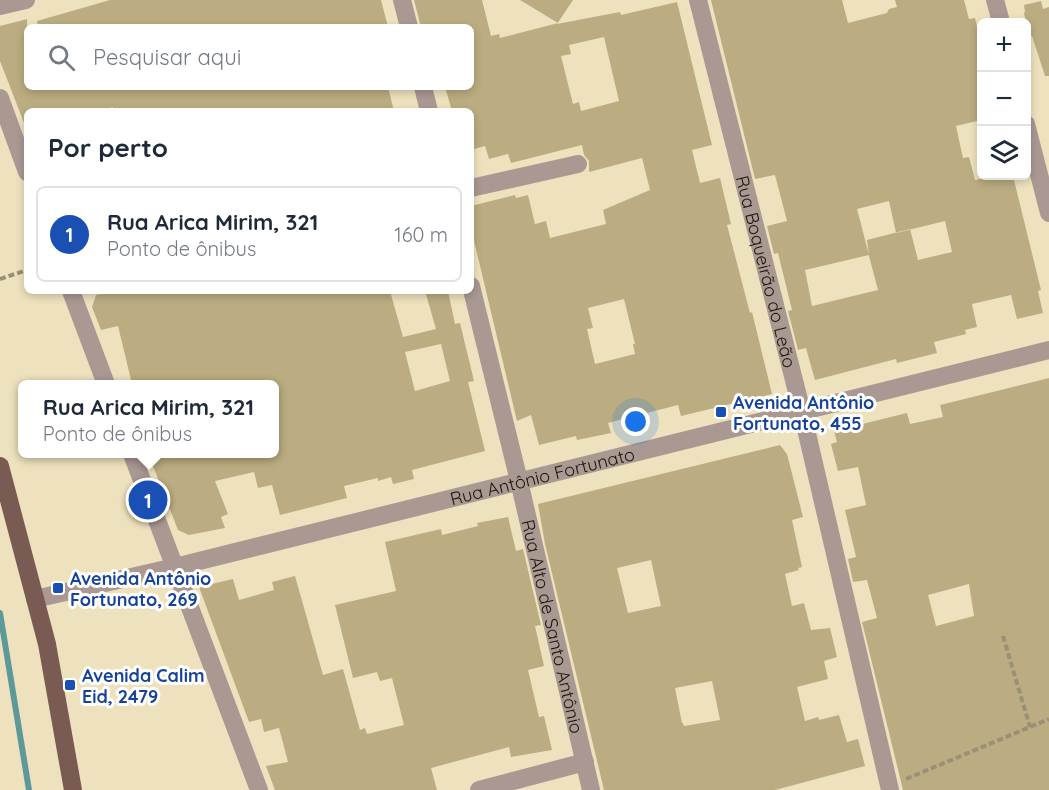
<!DOCTYPE html>
<html lang="pt">
<head>
<meta charset="utf-8">
<style>
  :root { --surface:#fff; --page:#f6f6f7; --text:#1f2937; --muted:#747a83; --line:#e0e1e3; --accent:#0f766e }
  body { margin:0; font-family:Quicksand,sans-serif; background:var(--page); color:var(--text) }
  .controls { position:absolute; right:18px; top:18px; display:grid; overflow:hidden; border-radius:9px; box-shadow:0 3px 9px #0003 }
  .controls button { width:54px; height:54px; display:grid; place-items:center; padding:0; border:0; border-bottom:2px solid var(--line); background:var(--surface); color:var(--text); font:30px sans-serif }
  .you { position:absolute; left:636px; top:422px; width:21px; height:21px; margin:-15px; border:4px solid #fff; border-radius:50%; background:#1a73e8; box-shadow:0 0 0 9px #1a73e833 }
  .badge { display:grid; place-items:center; width:39px; height:39px; border-radius:50%; background:var(--accent); color:#fff; font-size:20px; font-weight:700 }
  .pin { position:absolute; translate:-50% -50%; border:3px solid #fff; box-shadow:0 2px 6px #0006 }
  .popup { position:absolute; left:18px; top:380px; width:261px; height:78px; box-sizing:border-box; display:grid; place-content:center; border-radius:9px; background:var(--surface); filter:drop-shadow(0 2px 4px #0005); font-size:20px; white-space:nowrap; color:var(--muted) }
  .popup b { font-size:22px; color:var(--text) }
  .popup::after { content:''; position:absolute; left:50%; top:100%; margin-left:-12px; border:12px solid transparent; border-top-color:var(--surface) }
  .list { margin:0; padding:0; list-style:none }
  h2 { display:flex; justify-content:space-between; align-items:center; height:78px; margin:0; padding:0 24px; font-size:26px }
  h2 small { font-size:20px; font-weight:400; color:var(--muted) }
  .list li { display:grid; grid-template-columns:39px 1fr auto; gap:18px; align-items:center; box-sizing:border-box; height:96px; margin:0 12px 12px; padding:0 12px; border:2px solid var(--line); border-radius:9px }
  .list b { display:block; font-size:22px; white-space:nowrap }
  .list p { margin:0; font-size:20px; white-space:nowrap; color:var(--muted) }
  .list em { font-size:20px; font-style:normal; color:var(--muted) }
  .icon { flex:none; width:33px; height:33px; fill:none; stroke:currentColor; stroke-width:2; stroke-linecap:round; stroke-linejoin:round }
  .map { position:relative; flex:none; width:1049px; height:790px; overflow:hidden }
  .search { position:absolute; background:var(--surface); box-shadow:0 3px 9px #0003; left:24px; top:24px; width:450px; height:66px; display:flex; align-items:center; gap:15px; box-sizing:border-box; padding:0 21px; border-radius:9px; color:var(--muted); font-size:22px }
  .panel { position:absolute; background:var(--surface); box-shadow:0 3px 9px #0003; left:24px; top:108px; width:450px; height:186px; border-radius:9px }
  .map>svg:first-child { display:block }
  .lines { fill:none; stroke-linecap:round; stroke-linejoin:round }
  .stream { stroke:#5e999a; stroke-width:6 }
  .building { fill:#bbad81; fill-rule:evenodd }
  .path { stroke:#999076; stroke-width:4; stroke-dasharray:6 3; stroke-linecap:butt }
  .minor { stroke:#aa9893; stroke-width:18 }
  .major { stroke:#795b53; stroke-width:18 }
  .transit-dot { fill:#1a4fb4; stroke:#fff; stroke-width:2 }
  .labels { text-anchor:middle; dominant-baseline:central; stroke-width:6; stroke-linejoin:round; paint-order:stroke }
  .street-label { font-size:18px; fill:#1a1609; stroke:#fff }
  .transit-label { font-size:18px; font-weight:bold; fill:#164399; stroke:#fff; text-anchor:start }
</style>
</head>
<body>
<div class="map">
<svg width="1049" height="790" viewBox="0 0 1049 790">
  <rect width="100%" height="100%" fill="#eee2be"/>
  <g class="lines">
    <path class="stream" d="M 0,613 L 29,790"/>
  </g>
  <path class="building" d="M 110,0 L 381,0 L 388,27 L 38,27 L 37,21 Z
    M 414,0 L 482,0 L 491,36 L 499,34 L 500,38 L 558,23 L 520,0 L 573,0 L 557,24 L 620,12 L 621,15 L 677,2 L 712,145 L 692,150 L 700,183 L 720,178 L 731,224 L 727,225 L 750,313 L 752,312 L 772,394 L 681,416 L 678,405 L 608,423 L 611,433 L 577,440 L 576,436 L 539,445 L 531,415 L 517,421 L 471,228 L 471,206 L 515,195 L 516,198 L 528,195 L 535,224 L 546,221 L 550,238 L 606,224 L 603,210 L 650,190 L 642,158 L 589,172 L 589,161 L 584,155 L 582,145 L 511,163 L 508,154 L 489,159 L 485,146 L 471,150 L 471,111 L 452,111 L 445,87 L 471,87 L 471,27 L 421,27 ZM 604,37 L 619,101 L 581,111 L 579,102 L 573,104 L 561,56 L 571,54 L 569,45 ZM 624,299 L 635,344 L 633,344 L 635,354 L 595,364 L 587,329 L 593,328 L 588,308 Z
    M 711,0 L 842,0 L 848,23 L 887,13 L 889,9 L 897,7 L 895,0 L 964,0 L 969,19 L 975,18 L 981,44 L 981,120 L 956,126 L 963,158 L 969,157 L 975,180 L 995,176 L 1013,176 L 1041,290 L 1038,291 L 1043,313 L 1017,319 L 1011,295 L 972,304 L 977,327 L 965,330 L 966,334 L 934,342 L 937,353 L 897,363 L 896,359 L 815,380 L 806,348 L 798,350 L 788,311 L 792,310 L 778,253 L 774,254 L 767,226 L 787,221 L 775,175 L 755,179 ZM 889,201 L 896,233 L 945,221 L 952,252 L 918,260 L 910,229 L 867,240 L 869,256 L 878,290 L 812,306 L 805,270 L 869,255 L 857,209 Z
    M 1041,1 L 1043,9 L 1049,7 L 1049,76 L 1045,76 L 1032,36 L 1029,36 L 1024,13 L 1025,12 L 1024,5 Z
    M 27,19 L 27,87 L 388,87 L 394,111 L 114,111 L 113,107 L 98,111 L 27,111 L 26,128 L 0,61 L 0,26 Z
    M 115,291 L 390,291 L 403,337 L 436,329 L 425,291 L 448,291 L 455,324 L 460,323 L 474,381 L 468,382 L 485,451 L 412,470 L 414,479 L 393,484 L 391,477 L 378,481 L 378,478 L 344,486 L 347,498 L 280,515 L 272,485 L 258,488 L 254,472 L 215,481 L 228,514 L 221,517 L 225,528 L 189,535 L 178,530 L 148,453 L 274,453 L 274,384 L 132,384 L 118,326 L 101,330 L 92,307 L 96,295 ZM 441,344 L 450,381 L 415,391 L 405,352 Z
    M 1049,378 L 1049,790 L 903,790 L 862,622 L 877,618 L 867,580 L 853,582 L 848,559 L 856,557 L 845,510 L 866,505 L 858,467 L 838,471 L 831,444 L 837,442 L 834,431 L 907,413 L 910,424 L 943,417 L 940,405 ZM 969,584 L 974,616 L 936,626 L 928,595 Z
    M 780,445 L 787,454 L 803,517 L 792,520 L 802,567 L 798,568 L 799,570 L 785,574 L 792,606 L 804,603 L 811,630 L 830,628 L 837,657 L 824,661 L 828,679 L 797,687 L 805,721 L 818,717 L 819,720 L 839,715 L 847,742 L 858,739 L 865,766 L 775,790 L 604,790 L 545,544 L 538,504 ZM 651,560 L 661,606 L 628,613 L 617,568 ZM 712,681 L 720,720 L 684,726 L 683,723 L 682,723 L 675,688 Z
    M 508,517 L 516,551 L 523,549 L 541,625 L 535,626 L 544,666 L 528,670 L 539,717 L 544,716 L 552,750 L 511,757 L 509,747 L 431,768 L 437,790 L 275,790 L 266,766 L 288,762 L 279,728 L 264,732 L 261,719 L 249,722 L 199,587 L 233,579 L 239,600 L 274,590 L 272,582 L 295,576 L 323,675 L 343,669 L 360,730 L 365,728 L 367,734 L 404,725 L 392,678 L 380,681 L 377,672 L 353,678 L 335,605 L 396,591 L 385,542 L 441,529 L 442,535 L 478,526 L 477,523 Z"/>
  <g class="lines">
    <path class="path" d="M 0,279 L 27,270
      M 1003,636 L 1030,727
      M 906,779 L 1049,719"/>
    <g class="minor">
      <path d="M 402,0 L 409,27"/>
      <path id="s1" d="M 698,0 L 802,412 L 890,790"/>
      <path d="M 995,0 L 1001,22"/>
      <path d="M 0,6 L 26,0"/>
      <path d="M 423,87 L 429,111"/>
      <path d="M 0,98 L 27,172"/>
      <path d="M 1026,124 L 1049,213"/>
      <path d="M 471,188 L 578,164"/>
      <path id="s2" d="M 471,286 L 519,481 L 591,790"/>
      <path d="M 71,291 L 106,384"/>
      <path d="M 132,454 L 259,790"/>
      <path id="s3" d="M 35,599 L 175,567 L 1049,350"/>
      <path d="M 479,790 L 585,762"/>
    </g>
    <path class="major" d="M 0,466 L 47,644 L 73,790"/>
  </g>
  <g class="transit-dot">
    <rect x="715" y="406" width="12" height="12" rx="3"/>
    <rect x="52" y="582" width="12" height="12" rx="3"/>
    <rect x="64" y="679" width="12" height="12" rx="3"/>
  </g>
  <g class="labels">
    <g class="street-label">
      <text stroke="none"><textPath href="#s1" startOffset="280">Rua Boqueirão do Leão</textPath></text>
      <text stroke="none"><textPath href="#s3" startOffset="522">Rua Antônio Fortunato</textPath></text>
      <text stroke="none"><textPath href="#s2" startOffset="350">Rua Alto de Santo Antônio</textPath></text>
    </g>
    <g class="transit-label">
      <text x="733" y="402">Avenida Antônio<tspan x="733" dy="21">Fortunato, 455</tspan></text>
      <text x="70" y="578">Avenida Antônio<tspan x="70" dy="21">Fortunato, 269</tspan></text>
      <text x="82" y="675">Avenida Calim<tspan x="82" dy="21">Eid, 2479</tspan></text>
    </g>
  </g>
</svg>
<div class="controls">
<button>+</button>
<button>−</button>
<button><svg class="icon" aria-label="layers" viewBox="0 0 24 24"><path d="M12 4l9 5-9 5-9-5zM3 14l9 5 9-5"/></svg></button>
</div>
<div class="you"></div>
<div class="pin badge" style="left:148px;top:500px;background:#1a4fb4">1</div>
<div class="popup"><b>Rua Arica Mirim, 321</b>Ponto de ônibus</div>
<div class="search"><svg class="icon" aria-label="search" viewBox="0 0 24 24"><circle cx="10" cy="10" r="6"/><path d="M15 15l6 6"/></svg>Pesquisar aqui</div>
<section class="panel">
<h2>Por perto<small></small></h2>
<ul class="list">
<li><span class="badge" style="background:#1a4fb4">1</span><div><b>Rua Arica Mirim, 321</b><p>Ponto de ônibus</p></div><em>160 m</em></li>
</ul>
</section>
</div>
</body>
</html>
